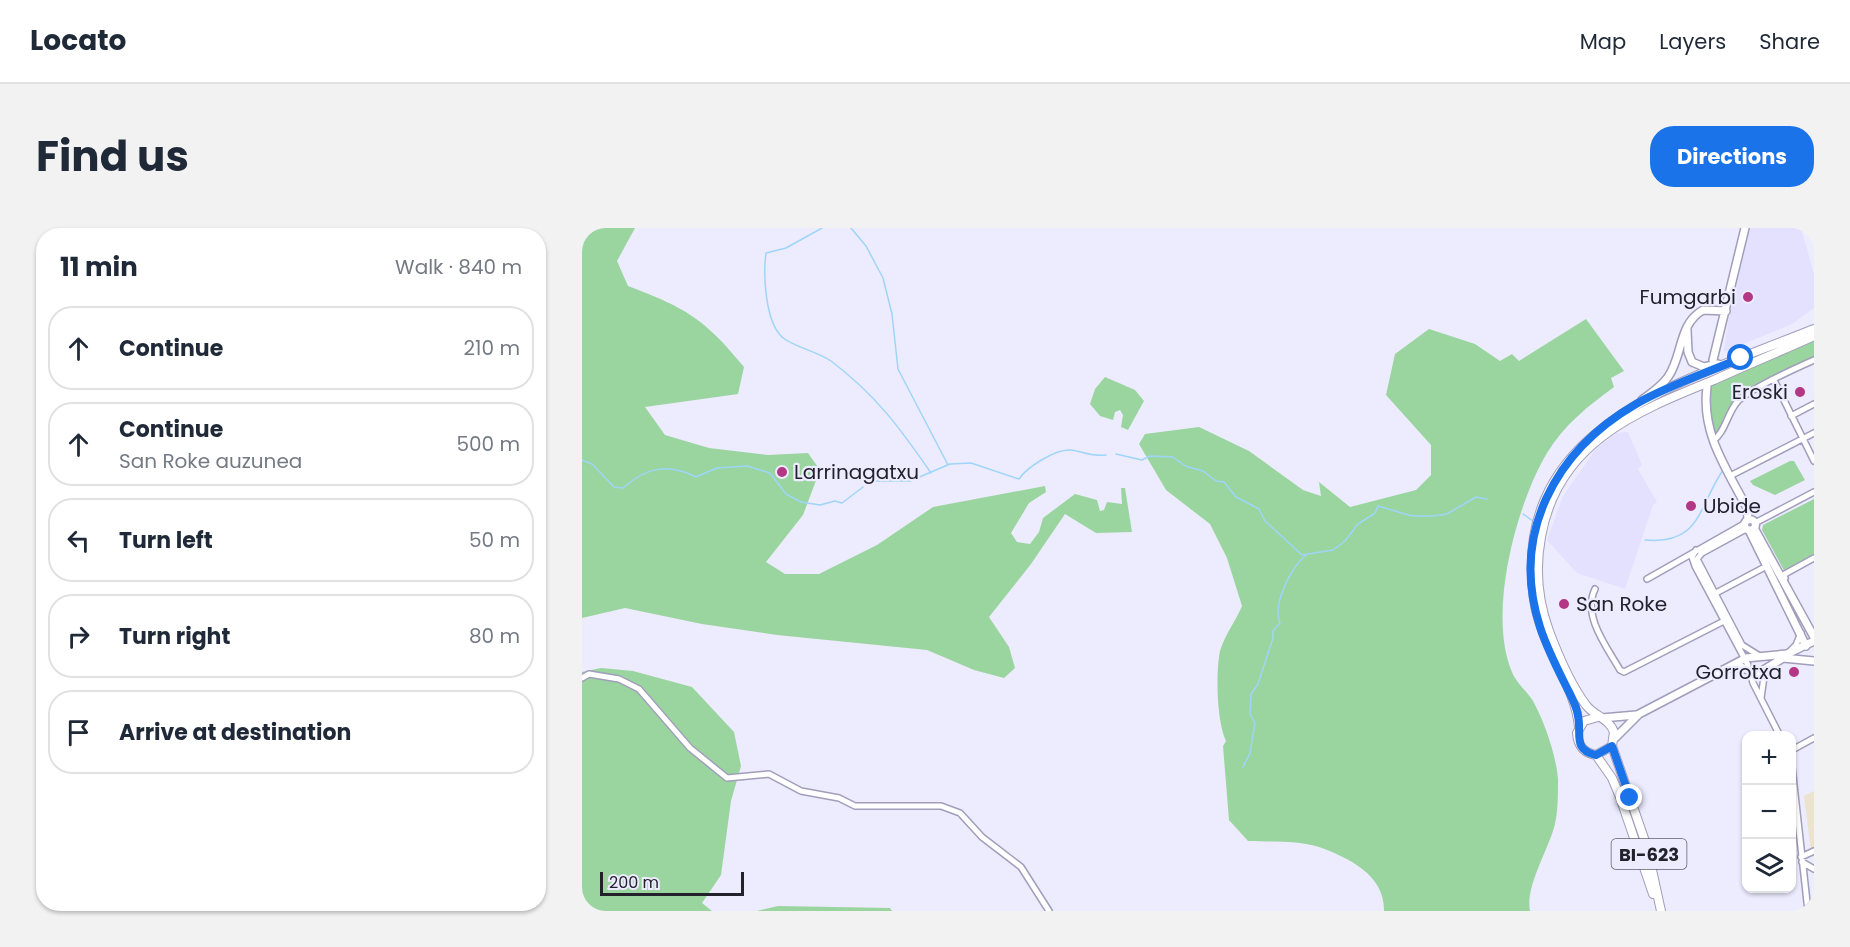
<!DOCTYPE html>
<html lang="en">
<head>
<meta charset="utf-8">
<style>
  :root { --surface:#fff; --page:#f2f2f3; --text:#1f2937; --muted:#747a83; --line:#e0e1e3; --accent:#1a73e8 }
  body { margin:0; font-family:Poppins,sans-serif; background:var(--page); color:var(--text) }
  .controls { position:absolute; right:18px; bottom:18px; display:grid; overflow:hidden; border-radius:12px; box-shadow:0 2px 4px #0004 }
  .controls button { width:54px; height:54px; display:grid; place-items:center; padding:0; border:0; border-bottom:2px solid var(--line); background:var(--surface); color:var(--text); font:30px sans-serif }
  .scale { position:absolute; left:18px; bottom:15px; width:144px; box-sizing:border-box; padding-left:6px; border:3px solid #23212c; border-top:0; font-size:16px; line-height:21px; white-space:nowrap; color:#23212c; -webkit-text-stroke:4px #edebfe; paint-order:stroke }
  .stop { position:absolute; width:18px; height:18px; margin:-14px; border:4px solid #1a73e8; border-radius:50%; background:#fff }
  .stop.end { background:#1a73e8; border-color:#fff; box-shadow:0 2px 6px #0008 }
  .list { margin:0; padding:0; list-style:none }
  h2 { display:flex; justify-content:space-between; align-items:center; height:78px; margin:0; padding:0 24px; font-size:26px }
  h2 small { font-size:20px; font-weight:400; color:var(--muted) }
  .list li { display:grid; grid-template-columns:39px 1fr auto; gap:18px; align-items:center; box-sizing:border-box; height:84px; margin:0 12px 12px; padding:0 12px; border:2px solid var(--line); border-radius:24px }
  .list b { display:block; font-size:22px; white-space:nowrap }
  .list p { margin:0; font-size:20px; white-space:nowrap; color:var(--muted) }
  .list em { font-size:20px; font-style:normal; color:var(--muted) }
  .icon { flex:none; width:33px; height:33px; fill:none; stroke:currentColor; stroke-width:2; stroke-linecap:round; stroke-linejoin:round }
  .map { position:relative; flex:none; width:1232px; height:683px; overflow:hidden; border-radius:24px }
  header { display:flex; align-items:center; gap:36px; box-sizing:border-box; height:84px; padding:0 30px; background:var(--surface); border-bottom:2px solid var(--line) }
  header strong { font-size:28px }
  nav { display:flex; gap:33px; margin-inline-start:auto; font-size:21px }
  .intro { display:flex; align-items:center; justify-content:space-between; box-sizing:border-box; height:144px; padding:0 36px }
  h1 { margin:0; font-size:42px }
  .button { padding:15px 27px; border-radius:24px; background:var(--accent); color:#fff; font-size:21px; font-weight:700 }
  main { display:flex; gap:36px; padding:0 36px }
  aside { flex:1; background:var(--surface); border-radius:24px; box-shadow:0 2px 4px #0004 }
  .map>svg:first-child { display:block }
  .built { fill:#e4e0ff }
  .education { fill:#ece3ce }
  .green { fill:#9ad5a0 }
  .lines { fill:none; stroke-linecap:round; stroke-linejoin:round }
  .stream { stroke:#9fd5f9; stroke-width:1.5 }
  .street-casing { stroke:#a29dbb; stroke-width:8 }
  .secondary-casing { stroke:#a29dbb; stroke-width:10 }
  .primary-casing { stroke:#a29dbb; stroke-width:10 }
  .street { stroke:#fff; stroke-width:5 }
  .secondary { stroke:#fff; stroke-width:7 }
  .primary { stroke:#fff; stroke-width:8 }
  .route { stroke:#1a73e8; stroke-width:8 }
  .poi-dot { fill:#b43786; stroke:#edebfe; stroke-width:2 }
  .labels { text-anchor:middle; dominant-baseline:central; stroke-width:4.5; stroke-linejoin:round; paint-order:stroke }
  .shield { fill:#edebfe; stroke:#605e6b; stroke-width:1.5 }
  .shield-label { font-size:18px; font-weight:bold; fill:#23212c }
  .poi-label { font-size:20px; fill:#23212c; stroke:#edebfe; text-anchor:end }
</style>
</head>
<body>
<header>
<strong>Locato</strong>
<nav><a>Map</a><a>Layers</a><a>Share</a></nav>
</header>
<div class="intro"><h1>Find us</h1><a class="button">Directions</a></div>
<main>
<aside>
<h2>11 min<small>Walk · 840 m</small></h2>
<ul class="list">
<li><svg class="icon" aria-label="ahead" viewBox="0 0 24 24"><path d="M12 20V5M6 11l6-6 6 6"/></svg><div><b>Continue</b></div><em>210 m</em></li>
<li><svg class="icon" aria-label="ahead" viewBox="0 0 24 24"><path d="M12 20V5M6 11l6-6 6 6"/></svg><div><b>Continue</b><p>San Roke auzunea</p></div><em>500 m</em></li>
<li><svg class="icon" aria-label="left" viewBox="0 0 24 24"><path d="M17 20v-9H6M10 6l-5 5 5 5"/></svg><div><b>Turn left</b></div><em>50 m</em></li>
<li><svg class="icon" aria-label="right" viewBox="0 0 24 24"><path d="M7 20v-9h11M14 6l5 5-5 5"/></svg><div><b>Turn right</b></div><em>80 m</em></li>
<li><svg class="icon" aria-label="arrive" viewBox="0 0 24 24"><path d="M6 21V4h12l-3 4 3 4H6"/></svg><div><b>Arrive at destination</b></div></li>
</ul>
</aside>
<div class="map">
<svg width="1232" height="683" viewBox="0 0 1232 683">
  <rect width="100%" height="100%" fill="#edebfe"/>
  <path class="built" d="M 1168,0 L 1219,0 L 1232,46 L 1232,80 L 1210,96 L 1142,124 L 1146,94 Z
    M 1046,204 L 1060,237 L 1056,241 L 1075,274 L 1071,277 L 1043,361 L 995,345 L 965,312 L 981,268 L 1014,221 L 1034,205 Z"/>
  <path class="education" d="M 1232,563 L 1232,622 L 1229,623 L 1222,568 Z"/>
  <path class="green" d="M 0,0 L 53,0 L 35,33 L 46,58 C 104,80 123,91 162,139 L 156,166 L 63,179 L 83,207 L 127,220 L 186,227 L 226,225 L 238,242 L 221,287 L 184,334 L 203,346 L 237,346 L 295,317 L 351,279 L 463,258 L 464,264 L 447,275 L 429,305 L 435,314 L 448,316 L 457,304 L 461,290 L 493,266 L 515,272 L 518,283 L 522,282 L 525,274 L 540,276 L 539,260 L 543,260 L 550,304 L 514,305 L 483,286 L 449,336 L 407,389 L 427,419 L 433,440 L 422,450 L 392,442 L 345,422 L 195,407 L 120,396 L 43,380 L 0,390 Z
    M 1004,91 L 1042,143 L 1029,150 L 1032,159 C 1006,178 982,197 965,225 C 934,277 905,386 930,444 C 934,455 945,463 951,473 C 963,495 974,527 976,551 C 976,565 976,583 973,596 C 967,621 943,658 948,683 L 802,683 C 803,647 767,630 737,619 C 716,612 688,614 666,613 L 647,592 L 641,518 L 644,513 C 635,494 634,450 637,429 C 639,412 654,393 660,378 L 645,330 L 628,296 L 584,262 L 557,216 L 563,206 L 617,199 L 667,223 L 721,262 L 739,268 L 737,254 L 768,279 L 834,262 L 849,247 L 849,217 L 804,167 L 813,126 L 847,101 L 893,116 L 918,133 L 930,126 L 937,133 Z
    M 1232,113 L 1232,132 L 1160,170 L 1135,207 L 1128,206 L 1125,159 Z
    M 523,149 L 553,162 L 562,173 L 546,202 L 539,199 L 541,187 L 538,182 L 533,184 L 531,192 L 518,188 L 508,176 L 513,161 Z
    M 1208,233 L 1212,233 L 1223,252 L 1193,267 L 1171,257 L 1168,253 Z
    M 1232,271 L 1232,334 L 1205,348 L 1180,302 L 1181,297 Z
    M 19,440 L 51,443 L 110,459 L 152,504 L 159,538 L 149,573 L 139,647 L 120,675 L 130,683 L 0,683 L 0,444 Z
    M 196,678 L 308,680 L 310,683 L 175,683 Z"/>
  <g class="lines">
    <path class="stream" d="M 240,0 L 204,20 L 184,25 C 181,46 183,93 200,109 C 211,119 235,123 249,133 C 294,167 318,200 349,245
      M 269,0 L 284,18 L 301,50 L 310,86 L 316,141 L 366,237
      M 1224,133 L 1232,129
      M 534,226 L 560,232 L 568,228 L 591,229 L 603,238 L 621,243 L 634,253 L 642,254 L 654,269 L 677,281 L 683,293 L 720,327 L 751,322 L 763,313 L 776,296 L 793,285 L 796,278 L 830,288 L 850,288 L 865,286 L 894,269 L 905,271
      M 0,232 L 10,236 L 32,259 L 41,260 C 64,239 86,235 114,249 L 135,240 L 165,238 L 188,245 L 204,266 L 219,274 L 238,277 L 253,273 L 260,275 L 281,259
      M 287,253 L 328,253 L 368,236 L 389,235 L 437,251 C 444,240 473,221 488,222 C 501,223 509,229 524,227
      M 941,286 L 951,293
      M 1063,312 C 1119,317 1116,279 1141,242
      M 661,539 L 668,525 L 673,495 L 668,486 L 669,466 L 676,456 L 691,410 L 691,403 L 698,395 C 690,376 709,340 724,327"/>
    <defs>
      <path id="street" d="M 1192,152 L 1232,233
        M 1209,188 L 1232,176
        M 1131,213 C 1144,203 1145,185 1156,173 C 1169,160 1214,140 1232,132
        M 1148,248 L 1232,205
        M 1173,295 L 1232,264
        M 1164,301 L 1120,325 L 1115,331 L 1160,417 L 1176,427
        M 1114,322 L 1110,329 L 1113,338 L 1166,437
        M 1203,350 L 1201,347 L 1232,330
        M 1065,351 L 1162,296
        M 1013,361 C 1000,388 1025,419 1038,442 L 1042,444 L 1142,393
        M 1134,365 L 1181,340
        M 1209,422 L 1214,417 L 1219,405
        M 1167,441 L 1171,455 L 1198,508
        M 0,450 L 7,446 L 37,451 L 57,461 L 108,520 L 145,550 L 187,546 L 219,563 L 257,570 L 273,578 L 359,578 L 378,585 L 400,609 L 439,639 L 467,683
        M 1179,470 L 1183,442
        M 1210,522 L 1232,510
        M 1210,539 L 1226,683
        M 1219,629 L 1232,623
        M 1220,634 L 1232,641"/>
      <path id="secondary" d="M 1105,102 L 1106,124 L 1110,134 L 1122,139 L 1136,136
        M 1131,132 L 1163,0
        M 1125,159 C 1119,205 1144,240 1165,280 L 1166,291
        M 1060,172 C 1069,165 1079,159 1086,149 C 1101,128 1096,96 1121,82 L 1144,83
        M1162.5 297a5.5 5.5 0 1 1 11 0a5.5 5.5 0 1 1-11 0Z
        M 1172,300 L 1232,409
        M 1167,302 L 1224,418
        M 1150,440 L 1159,439 L 1175,446 L 1201,430 L 1232,433
        M 1020,490 L 1054,487
        M 1033,510 L 1057,486 L 1164,430 L 1205,426 L 1232,413"/>
      <path id="primary" d="M 1016,489 L 1002,493 L 995,505 C 996,518 1002,525 1014,527 L 1030,518 L 1032,504 C 1027,490 1012,488 1004,477 C 988,456 976,427 967,403 C 956,373 953,341 959,309 C 975,215 1053,184 1132,152 C 1165,137 1199,123 1232,108
        M 997,499 C 993,456 958,417 952,371 C 927,195 1105,153 1232,101
        M 1030,518 L 1065,619 L 1079,683
        M 1014,527 L 1030,550 L 1038,569 L 1071,666"/>
    </defs>
    <use href="#street" class="street-casing"/>
    <use href="#secondary" class="secondary-casing"/>
    <use href="#primary" class="primary-casing"/>
    <use href="#street" class="street"/>
    <use href="#secondary" class="secondary"/>
    <use href="#primary" class="primary"/>
  </g>
  <g class="lines">
    <path class="route" d="M 1048,570 L 1030,518 L 1014,527 C 990,522 1000,505 996,488 C 995,479 990,470 986,462 C 976,442 965,421 958,399 C 928,306 973,223 1054,176 C 1087,157 1125,145 1159,130"/>
  </g>
  <g class="poi-dot">
    <circle cx="1166" cy="69" r="6"/>
    <circle cx="1218" cy="164" r="6"/>
    <circle cx="200" cy="244" r="6"/>
    <circle cx="1109" cy="278" r="6"/>
    <circle cx="982" cy="376" r="6"/>
    <circle cx="1212" cy="444" r="6"/>
  </g>
  <g class="labels">
    <rect class="shield" x="1029.5" y="611" width="75" height="30" rx="4.5"/>
    <g class="shield-label">
      <text x="1067" y="626">BI-623</text>
    </g>
    <g class="poi-label">
      <text x="1154" y="69">Fumgarbi</text>
      <text x="1206" y="164">Eroski</text>
      <text x="212" y="244" text-anchor="start">Larrinagatxu</text>
      <text x="1121" y="278" text-anchor="start">Ubide</text>
      <text x="994" y="376" text-anchor="start">San Roke</text>
      <text x="1200" y="444">Gorrotxa</text>
    </g>
  </g>
</svg>
<div class="controls">
<button>+</button>
<button>−</button>
<button><svg class="icon" aria-label="layers" viewBox="0 0 24 24"><path d="M12 4l9 5-9 5-9-5zM3 14l9 5 9-5"/></svg></button>
</div>
<div class="scale">200 m</div>
<div class="stop" style="left:1159px;top:130px"></div>
<div class="stop end" style="left:1048px;top:570px"></div>
</div>
</main>
</body>
</html>
